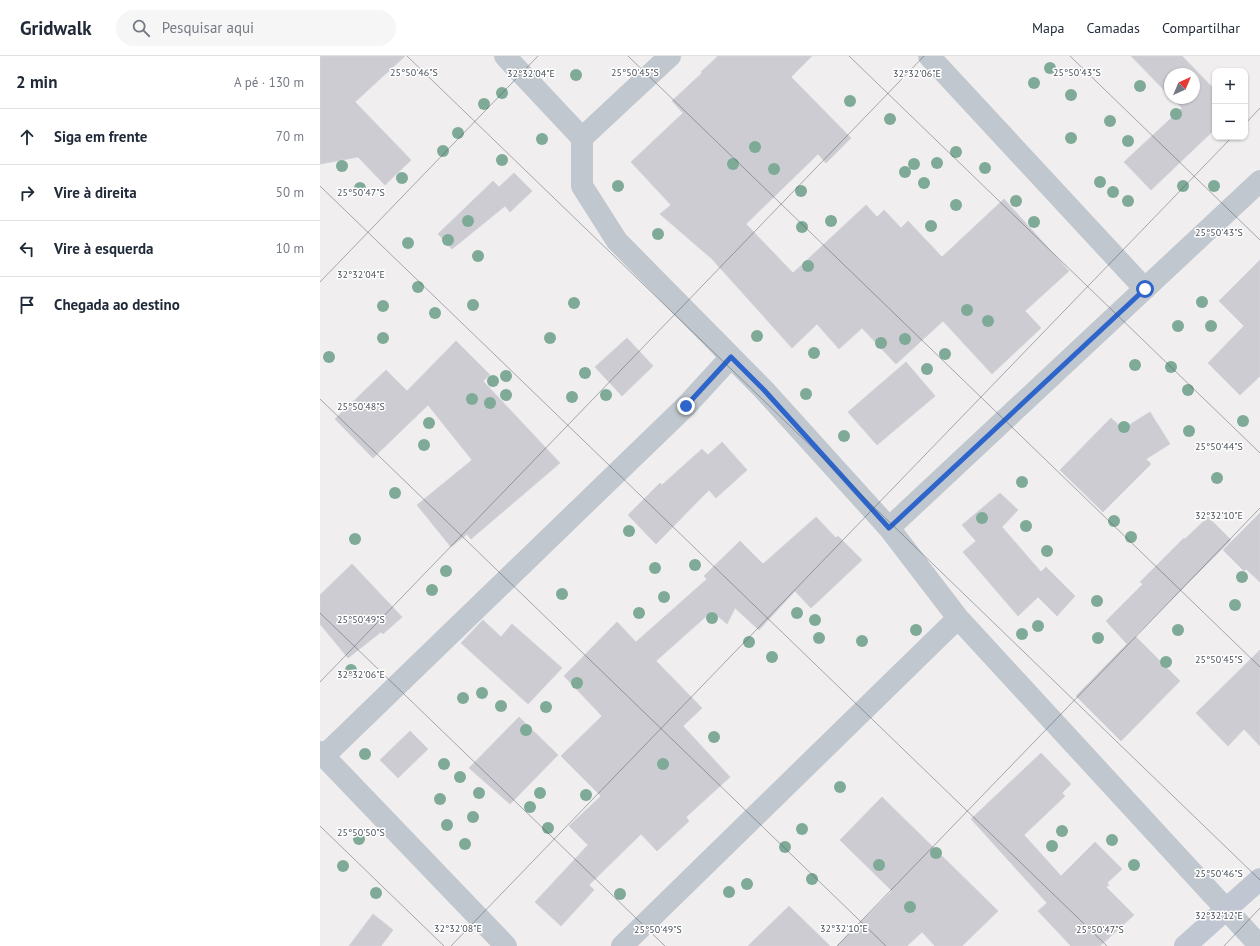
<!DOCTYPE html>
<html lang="pt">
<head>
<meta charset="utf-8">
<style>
  :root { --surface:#fff; --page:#f6f6f7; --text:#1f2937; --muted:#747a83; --line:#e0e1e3 }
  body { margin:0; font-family:"PT Sans",sans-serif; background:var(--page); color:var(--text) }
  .controls { position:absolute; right:12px; top:12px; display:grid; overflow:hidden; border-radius:8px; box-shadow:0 1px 3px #0004 }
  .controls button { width:36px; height:36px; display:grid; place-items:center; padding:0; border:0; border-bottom:1px solid var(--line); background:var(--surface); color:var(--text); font:20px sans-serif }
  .compass { position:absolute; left:844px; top:12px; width:36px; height:36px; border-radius:50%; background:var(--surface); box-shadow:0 1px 3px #0004; rotate:44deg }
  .stop { position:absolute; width:12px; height:12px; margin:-9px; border:3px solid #2d65cb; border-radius:50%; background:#fff }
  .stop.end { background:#2d65cb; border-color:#fff; box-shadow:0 1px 4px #0008 }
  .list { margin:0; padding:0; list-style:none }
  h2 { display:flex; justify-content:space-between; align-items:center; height:52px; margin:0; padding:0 16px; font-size:17px }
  h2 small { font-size:13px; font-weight:400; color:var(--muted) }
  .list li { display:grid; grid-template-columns:26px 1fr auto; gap:12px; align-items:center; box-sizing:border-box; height:56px; padding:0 16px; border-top:1px solid var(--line) }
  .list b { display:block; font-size:15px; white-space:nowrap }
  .list em { font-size:13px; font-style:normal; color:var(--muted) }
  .icon { flex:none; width:22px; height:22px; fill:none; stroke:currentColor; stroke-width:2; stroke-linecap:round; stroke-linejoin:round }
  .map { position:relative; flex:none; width:940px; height:890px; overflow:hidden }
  header { display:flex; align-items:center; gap:24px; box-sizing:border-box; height:56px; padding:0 20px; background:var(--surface); border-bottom:1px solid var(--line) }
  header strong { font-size:19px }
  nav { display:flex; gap:22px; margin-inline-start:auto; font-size:14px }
  .search { width:280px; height:36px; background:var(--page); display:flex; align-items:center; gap:10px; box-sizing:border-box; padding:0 14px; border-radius:22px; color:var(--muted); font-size:15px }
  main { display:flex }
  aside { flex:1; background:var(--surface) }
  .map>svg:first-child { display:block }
  .building { fill:#ccccd2; stroke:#d2d3d8 }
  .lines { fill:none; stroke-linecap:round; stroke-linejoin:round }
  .street { stroke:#c0c7ce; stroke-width:22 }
  .secondary { stroke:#c0c7d2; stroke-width:22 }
  .tree { fill:#7eaa97 }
  .route { stroke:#2d65cb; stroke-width:5 }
  .ticks { fill:none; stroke:#484f59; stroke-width:1; stroke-opacity:0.45 }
  .ticks-label { font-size:10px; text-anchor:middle; fill:#484f59; stroke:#fff; stroke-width:3; stroke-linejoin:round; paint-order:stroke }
</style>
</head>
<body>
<header>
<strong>Gridwalk</strong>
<div class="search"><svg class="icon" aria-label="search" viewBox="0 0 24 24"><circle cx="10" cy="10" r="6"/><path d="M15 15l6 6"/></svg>Pesquisar aqui</div>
<nav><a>Mapa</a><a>Camadas</a><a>Compartilhar</a></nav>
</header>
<main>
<aside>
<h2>2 min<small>A pé · 130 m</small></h2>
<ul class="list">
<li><svg class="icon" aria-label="ahead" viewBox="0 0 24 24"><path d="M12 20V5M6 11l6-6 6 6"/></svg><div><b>Siga em frente</b></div><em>70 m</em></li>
<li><svg class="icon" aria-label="right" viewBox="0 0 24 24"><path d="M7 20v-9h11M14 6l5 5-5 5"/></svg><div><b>Vire à direita</b></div><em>50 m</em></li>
<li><svg class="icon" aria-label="left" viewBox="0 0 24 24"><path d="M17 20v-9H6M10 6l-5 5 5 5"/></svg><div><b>Vire à esquerda</b></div><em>10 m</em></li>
<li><svg class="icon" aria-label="arrive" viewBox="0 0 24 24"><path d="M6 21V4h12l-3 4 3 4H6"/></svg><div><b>Chegada ao destino</b></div></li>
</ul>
</aside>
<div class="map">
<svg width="940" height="890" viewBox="0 0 940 890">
  <rect width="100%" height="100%" fill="#f0eeee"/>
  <path class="building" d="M 0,0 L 85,0 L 35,46 L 91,104 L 65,129 L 38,101 L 0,108 Z
    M 398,0 L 492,0 L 471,21 L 531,82 L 506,107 L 498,98 L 426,168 L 473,217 L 546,149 L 557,161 L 564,154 L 581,172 L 588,165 L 622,201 L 684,143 L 749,215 L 705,255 L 721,272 L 672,318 L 623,265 L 576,308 L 542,272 L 519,293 L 497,268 L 472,292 L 392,203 L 340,158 L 351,149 L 311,106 L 363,57 L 352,45 L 382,17 L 381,16 Z
    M 811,0 L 862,0 L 895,34 L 895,73 L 831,134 L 804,106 L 862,52 L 852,42 L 874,42 L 874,18 L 850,18 L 850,40 Z
    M 194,117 L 212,135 L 190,156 L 185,150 L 132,193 L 118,178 L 173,125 L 179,131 Z
    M 940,204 L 940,320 L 920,339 L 888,307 L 924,270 L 899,245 Z
    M 307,282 L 333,310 L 302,340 L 275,311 Z
    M 136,285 L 170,319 L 163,325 L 240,407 L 151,483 L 147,478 L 131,491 L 97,449 L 152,404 L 108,349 L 53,402 L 15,363 L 66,314 L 87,335 Z
    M 586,306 L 615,340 L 557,389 L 528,356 Z
    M 830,356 L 850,388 L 826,403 L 831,408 L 783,456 L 740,414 L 791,362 L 803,373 Z
    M 402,386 L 427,414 L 396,442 L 389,434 L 336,488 L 308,459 L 340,427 L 342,429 L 382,393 L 388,399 Z
    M 680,437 L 698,454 L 682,471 L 721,516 L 726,511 L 755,540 L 737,560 L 718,541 L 698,560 L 643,496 L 656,485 L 642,469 Z
    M 940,457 L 940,526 L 926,513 L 924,515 L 903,494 Z
    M 496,461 L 516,482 L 518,480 L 542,504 L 491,552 L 475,535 L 439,574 L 415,552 L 407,568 L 392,555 L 336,605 L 382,652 L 363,670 L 410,721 L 366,761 L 369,765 L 337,795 L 321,778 L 269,829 L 274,834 L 241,870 L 215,846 L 268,789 L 249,770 L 281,740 L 241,700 L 282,660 L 244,620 L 297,566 L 316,586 L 387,523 L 384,520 L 420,485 L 443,508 Z
    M 888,461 L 911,484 L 815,580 L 860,625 L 801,685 L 756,640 L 807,588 L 786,565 L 823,528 L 820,526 L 864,482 L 865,483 Z
    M 32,508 L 82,561 L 63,578 L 61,576 L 28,602 L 0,568 L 0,539 Z
    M 163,564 L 181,581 L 192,568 L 242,612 L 208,648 L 141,587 Z
    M 940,594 L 940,690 L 924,673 L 908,690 L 876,657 Z
    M 199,661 L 238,699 L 190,748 L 149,712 Z
    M 90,675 L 108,693 L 78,722 L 60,704 Z
    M 721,697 L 751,728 L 742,737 L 745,740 L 704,779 L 741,820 L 775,786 L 802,813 L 787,827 L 789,829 L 786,831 L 814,859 L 780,890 L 751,890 L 718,855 L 727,847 L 651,763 Z
    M 562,741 L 678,855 L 642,890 L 615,890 L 602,876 L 587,890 L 517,890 L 572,835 L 520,784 Z
    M 469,850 L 510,890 L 428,890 Z
    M 53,858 L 73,874 L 61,890 L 29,890 Z"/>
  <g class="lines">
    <path class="street" d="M 185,0 L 262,82 L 262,130 L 297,185 L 444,334 L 569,472 L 638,562 L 940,890
      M 609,0 L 825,233
      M 262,82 L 350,0
      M 569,472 L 940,125
      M 0,696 L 186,890
      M 4,700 L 366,350 L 411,301
      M 302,890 L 638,562"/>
    <path class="secondary" d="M 865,890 L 940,823"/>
  </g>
  <g class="tree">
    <circle cx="730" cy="12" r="6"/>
    <circle cx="256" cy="19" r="6"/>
    <circle cx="714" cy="27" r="6"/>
    <circle cx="820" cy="30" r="6"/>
    <circle cx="182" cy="37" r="6"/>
    <circle cx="751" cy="39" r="6"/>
    <circle cx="530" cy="45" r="6"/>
    <circle cx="164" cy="48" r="6"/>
    <circle cx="856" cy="58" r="6"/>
    <circle cx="570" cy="63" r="6"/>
    <circle cx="790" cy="65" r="6"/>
    <circle cx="138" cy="77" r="6"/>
    <circle cx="751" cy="82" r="6"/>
    <circle cx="222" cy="83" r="6"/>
    <circle cx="808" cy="85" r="6"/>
    <circle cx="435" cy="91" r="6"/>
    <circle cx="123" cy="95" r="6"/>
    <circle cx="636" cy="96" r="6"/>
    <circle cx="182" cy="104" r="6"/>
    <circle cx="617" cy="107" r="6"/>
    <circle cx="413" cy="108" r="6"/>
    <circle cx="594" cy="108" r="6"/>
    <circle cx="22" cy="110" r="6"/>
    <circle cx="665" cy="112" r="6"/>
    <circle cx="454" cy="113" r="6"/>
    <circle cx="585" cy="116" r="6"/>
    <circle cx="82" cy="122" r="6"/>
    <circle cx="780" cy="126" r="6"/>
    <circle cx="604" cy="127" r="6"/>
    <circle cx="298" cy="130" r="6"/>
    <circle cx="863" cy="130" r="6"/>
    <circle cx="894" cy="130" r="6"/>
    <circle cx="40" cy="132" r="6"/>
    <circle cx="481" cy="135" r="6"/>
    <circle cx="793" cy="136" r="6"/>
    <circle cx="696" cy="145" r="6"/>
    <circle cx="808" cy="145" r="6"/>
    <circle cx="636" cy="149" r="6"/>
    <circle cx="148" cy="165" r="6"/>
    <circle cx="511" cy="165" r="6"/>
    <circle cx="714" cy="166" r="6"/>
    <circle cx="611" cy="170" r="6"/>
    <circle cx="482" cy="171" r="6"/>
    <circle cx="338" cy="178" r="6"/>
    <circle cx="128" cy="184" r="6"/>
    <circle cx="88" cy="187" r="6"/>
    <circle cx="158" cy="200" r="6"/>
    <circle cx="488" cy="210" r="6"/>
    <circle cx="98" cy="231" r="6"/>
    <circle cx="882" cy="246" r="6"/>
    <circle cx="254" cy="247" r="6"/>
    <circle cx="153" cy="249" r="6"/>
    <circle cx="63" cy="250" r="6"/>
    <circle cx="647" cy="254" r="6"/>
    <circle cx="115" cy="257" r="6"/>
    <circle cx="668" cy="265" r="6"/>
    <circle cx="858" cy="270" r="6"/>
    <circle cx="891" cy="270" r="6"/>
    <circle cx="437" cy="280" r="6"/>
    <circle cx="63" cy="282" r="6"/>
    <circle cx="230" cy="282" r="6"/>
    <circle cx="585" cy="283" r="6"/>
    <circle cx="561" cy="287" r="6"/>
    <circle cx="494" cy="297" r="6"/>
    <circle cx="625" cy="298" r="6"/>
    <circle cx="9" cy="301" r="6"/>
    <circle cx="815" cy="309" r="6"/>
    <circle cx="851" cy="311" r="6"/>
    <circle cx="607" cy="313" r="6"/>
    <circle cx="265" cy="317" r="6"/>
    <circle cx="186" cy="320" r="6"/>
    <circle cx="173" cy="325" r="6"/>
    <circle cx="868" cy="334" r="6"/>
    <circle cx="486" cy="338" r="6"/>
    <circle cx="186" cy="339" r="6"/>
    <circle cx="286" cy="339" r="6"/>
    <circle cx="252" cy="341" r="6"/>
    <circle cx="152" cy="343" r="6"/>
    <circle cx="170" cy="347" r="6"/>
    <circle cx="923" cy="365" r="6"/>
    <circle cx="109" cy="367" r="6"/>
    <circle cx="804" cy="371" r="6"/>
    <circle cx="869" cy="375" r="6"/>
    <circle cx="524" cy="380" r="6"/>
    <circle cx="104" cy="389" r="6"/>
    <circle cx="897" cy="422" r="6"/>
    <circle cx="702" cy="426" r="6"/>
    <circle cx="75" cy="437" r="6"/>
    <circle cx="662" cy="462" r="6"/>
    <circle cx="794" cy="465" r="6"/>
    <circle cx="706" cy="470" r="6"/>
    <circle cx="309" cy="475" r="6"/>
    <circle cx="811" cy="481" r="6"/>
    <circle cx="35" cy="483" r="6"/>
    <circle cx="727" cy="495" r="6"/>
    <circle cx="375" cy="509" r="6"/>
    <circle cx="335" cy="512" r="6"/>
    <circle cx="126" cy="515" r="6"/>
    <circle cx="922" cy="521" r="6"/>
    <circle cx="112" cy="534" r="6"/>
    <circle cx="242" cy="538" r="6"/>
    <circle cx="344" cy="541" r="6"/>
    <circle cx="777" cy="545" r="6"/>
    <circle cx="915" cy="549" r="6"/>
    <circle cx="319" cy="557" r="6"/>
    <circle cx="477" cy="557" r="6"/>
    <circle cx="392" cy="562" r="6"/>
    <circle cx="495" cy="564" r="6"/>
    <circle cx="718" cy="570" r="6"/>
    <circle cx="596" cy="574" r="6"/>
    <circle cx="858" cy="574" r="6"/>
    <circle cx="702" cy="578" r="6"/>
    <circle cx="499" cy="582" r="6"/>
    <circle cx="778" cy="582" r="6"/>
    <circle cx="542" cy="585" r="6"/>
    <circle cx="429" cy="586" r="6"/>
    <circle cx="452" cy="601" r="6"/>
    <circle cx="846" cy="606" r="6"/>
    <circle cx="31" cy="614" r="6"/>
    <circle cx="257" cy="627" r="6"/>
    <circle cx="162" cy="637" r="6"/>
    <circle cx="143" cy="642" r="6"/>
    <circle cx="181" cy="650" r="6"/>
    <circle cx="226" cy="651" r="6"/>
    <circle cx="206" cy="674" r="6"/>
    <circle cx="394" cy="681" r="6"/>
    <circle cx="45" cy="698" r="6"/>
    <circle cx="124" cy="708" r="6"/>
    <circle cx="343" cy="708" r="6"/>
    <circle cx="140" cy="721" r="6"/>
    <circle cx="520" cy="731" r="6"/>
    <circle cx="159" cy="737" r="6"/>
    <circle cx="220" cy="737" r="6"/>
    <circle cx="266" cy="739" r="6"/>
    <circle cx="120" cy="743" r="6"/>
    <circle cx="210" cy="751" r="6"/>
    <circle cx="153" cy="761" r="6"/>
    <circle cx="127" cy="769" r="6"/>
    <circle cx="228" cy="772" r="6"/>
    <circle cx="482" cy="773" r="6"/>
    <circle cx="742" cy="775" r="6"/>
    <circle cx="39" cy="783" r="6"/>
    <circle cx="792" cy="784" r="6"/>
    <circle cx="145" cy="788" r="6"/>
    <circle cx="732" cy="790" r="6"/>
    <circle cx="465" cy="791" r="6"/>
    <circle cx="616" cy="797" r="6"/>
    <circle cx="559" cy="809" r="6"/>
    <circle cx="814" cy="809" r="6"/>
    <circle cx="23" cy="810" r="6"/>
    <circle cx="492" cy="823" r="6"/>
    <circle cx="427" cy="828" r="6"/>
    <circle cx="409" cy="836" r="6"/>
    <circle cx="56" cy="837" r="6"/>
    <circle cx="300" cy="838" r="6"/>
    <circle cx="590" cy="851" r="6"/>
  </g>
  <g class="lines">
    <path class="route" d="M 366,350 L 411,301 L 444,334 L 569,472 L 825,233"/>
  </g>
  <path class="ticks" d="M 87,0 L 940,824M 308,0 L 940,611M 529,0 L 940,397M 750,0 L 940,184M 925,68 L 940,52M 0,130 L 787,890M 0,226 L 218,0M 0,343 L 566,890M 0,557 L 345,890M 0,626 L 604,0M 0,770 L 124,890M 131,890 L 912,81M 517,890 L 940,452M 904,890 L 940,852"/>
  <g class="ticks-label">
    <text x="94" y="20">25°50'46"S</text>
    <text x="315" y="20">25°50'45"S</text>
    <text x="757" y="20">25°50'43"S</text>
    <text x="211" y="21">32°32'04"E</text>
    <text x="597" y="21">32°32'06"E</text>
    <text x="41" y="140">25°50'47"S</text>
    <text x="899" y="180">25°50'43"S</text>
    <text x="41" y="222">32°32'04"E</text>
    <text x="41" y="354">25°50'48"S</text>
    <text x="899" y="394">25°50'44"S</text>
    <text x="899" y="463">32°32'10"E</text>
    <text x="41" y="567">25°50'49"S</text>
    <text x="899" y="607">25°50'45"S</text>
    <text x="41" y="622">32°32'06"E</text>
    <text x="41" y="780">25°50'50"S</text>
    <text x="899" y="821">25°50'46"S</text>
    <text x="899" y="863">32°32'12"E</text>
    <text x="138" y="876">32°32'08"E</text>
    <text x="524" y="876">32°32'10"E</text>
    <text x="338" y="877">25°50'49"S</text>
    <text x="780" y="877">25°50'47"S</text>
  </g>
</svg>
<div class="controls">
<button>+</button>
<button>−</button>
</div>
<svg class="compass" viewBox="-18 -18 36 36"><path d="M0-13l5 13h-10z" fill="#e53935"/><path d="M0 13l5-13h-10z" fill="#747a83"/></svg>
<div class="stop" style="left:825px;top:233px"></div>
<div class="stop end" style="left:366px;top:350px"></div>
</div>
</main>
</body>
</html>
